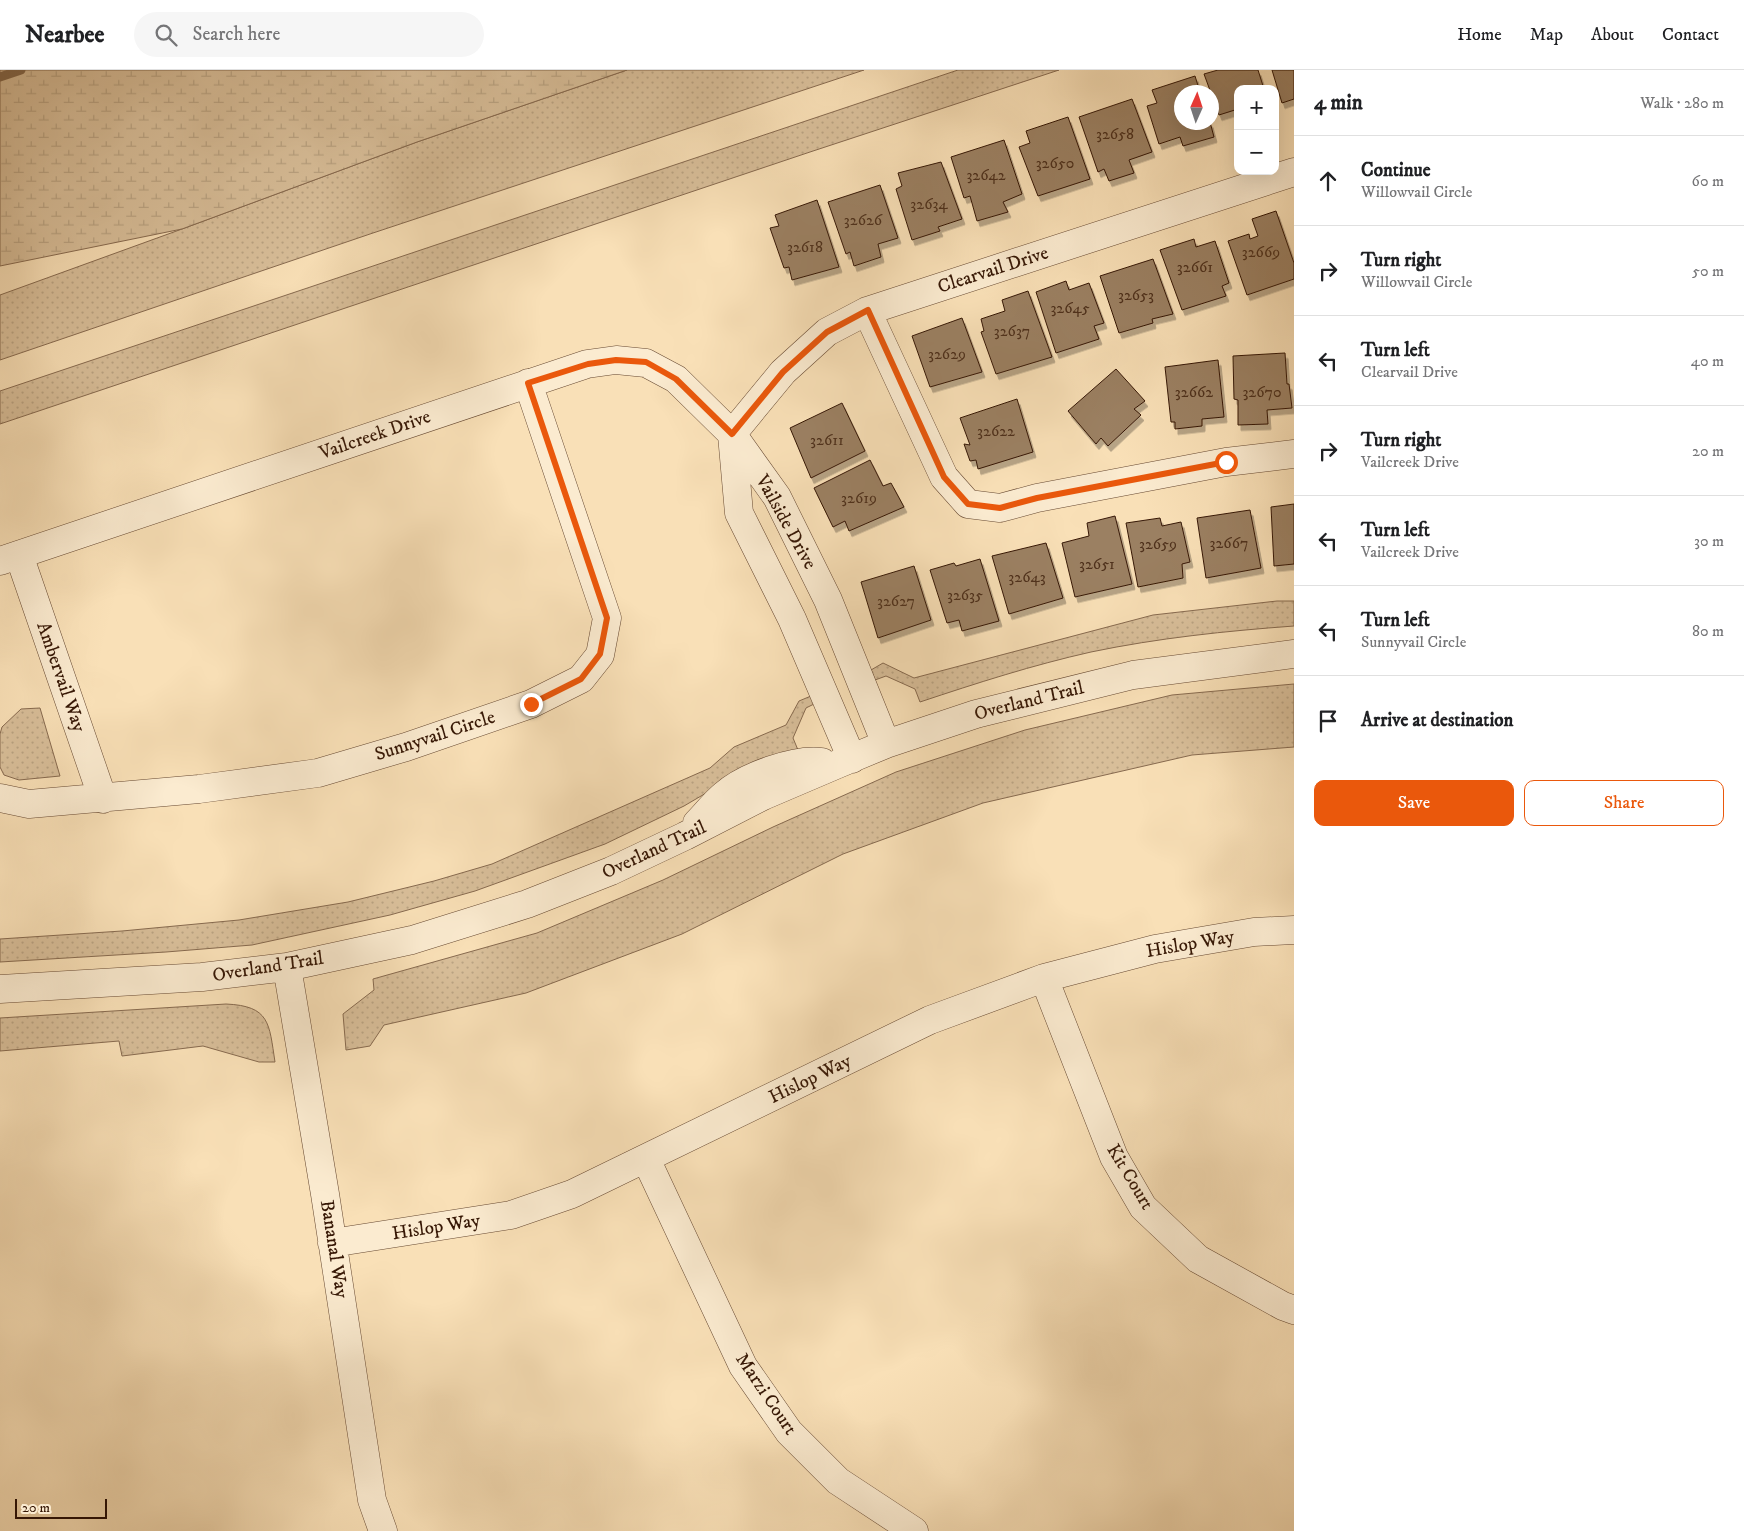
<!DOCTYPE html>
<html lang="en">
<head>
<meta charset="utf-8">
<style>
  :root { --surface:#fff; --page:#f6f6f6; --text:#202124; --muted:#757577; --line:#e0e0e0; --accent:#ea580c }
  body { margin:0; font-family:"IM FELL DW Pica",serif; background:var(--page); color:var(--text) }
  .controls { position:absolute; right:15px; top:15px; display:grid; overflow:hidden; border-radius:10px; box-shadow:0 5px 20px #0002 }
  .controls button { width:45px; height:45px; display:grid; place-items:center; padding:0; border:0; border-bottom:1px solid var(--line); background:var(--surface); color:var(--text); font:25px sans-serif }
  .compass { position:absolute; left:1174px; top:15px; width:45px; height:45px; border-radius:50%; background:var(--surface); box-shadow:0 5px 20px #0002; rotate:3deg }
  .scale { position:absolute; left:15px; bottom:12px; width:92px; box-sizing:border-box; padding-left:5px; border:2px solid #361705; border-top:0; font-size:14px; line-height:18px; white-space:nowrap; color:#361705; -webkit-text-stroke:4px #fbebd0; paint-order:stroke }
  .stop { position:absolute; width:15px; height:15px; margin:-11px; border:4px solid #ea580c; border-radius:50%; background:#fff }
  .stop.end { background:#ea580c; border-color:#fff; box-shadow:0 1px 5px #0008 }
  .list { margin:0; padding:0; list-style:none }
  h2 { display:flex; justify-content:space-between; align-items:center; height:65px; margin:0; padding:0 20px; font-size:21px }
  h2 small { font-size:16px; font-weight:400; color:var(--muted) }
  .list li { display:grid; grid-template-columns:32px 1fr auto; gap:15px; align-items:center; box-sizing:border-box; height:90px; padding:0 20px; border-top:1px solid var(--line) }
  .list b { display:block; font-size:19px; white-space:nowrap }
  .list p { margin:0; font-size:16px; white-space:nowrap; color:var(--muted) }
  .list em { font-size:16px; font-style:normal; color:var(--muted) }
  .actions { display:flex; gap:10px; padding:15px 20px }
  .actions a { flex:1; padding:11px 0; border:1px solid var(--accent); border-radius:10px; text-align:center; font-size:18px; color:var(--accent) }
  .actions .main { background:var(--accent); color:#fff }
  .icon { flex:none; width:28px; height:28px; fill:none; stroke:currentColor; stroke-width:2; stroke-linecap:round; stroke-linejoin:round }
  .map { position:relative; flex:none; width:1294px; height:1461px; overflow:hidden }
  header { display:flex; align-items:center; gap:30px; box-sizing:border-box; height:70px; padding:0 25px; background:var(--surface); border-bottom:1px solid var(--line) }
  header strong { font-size:24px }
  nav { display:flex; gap:28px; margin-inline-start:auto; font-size:18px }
  .search { width:350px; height:45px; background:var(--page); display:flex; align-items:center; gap:12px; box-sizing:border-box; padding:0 18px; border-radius:28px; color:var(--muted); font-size:19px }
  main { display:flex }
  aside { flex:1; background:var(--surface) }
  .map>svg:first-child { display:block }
  .green { fill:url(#green-dots); stroke:#876a4f }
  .wetland { fill:url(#wetland-marsh); stroke:#876a4f }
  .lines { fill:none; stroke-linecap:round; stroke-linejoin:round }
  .stream { stroke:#83674b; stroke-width:9 }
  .building { fill:#9b8062; stroke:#361705; filter:url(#shadow) }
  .minor-casing { stroke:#674932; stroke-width:29 }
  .minor { stroke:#fbebd0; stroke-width:28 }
  .route { stroke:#ea580c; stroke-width:6 }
  .labels { text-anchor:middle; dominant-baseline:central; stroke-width:4; stroke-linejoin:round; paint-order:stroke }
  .number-label { font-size:16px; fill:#4f311c }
  .street-label { font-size:19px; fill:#361705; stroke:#fbebd0 }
</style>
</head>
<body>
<header>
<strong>Nearbee</strong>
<div class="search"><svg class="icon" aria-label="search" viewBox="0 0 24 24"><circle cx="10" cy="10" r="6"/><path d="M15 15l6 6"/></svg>Search here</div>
<nav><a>Home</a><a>Map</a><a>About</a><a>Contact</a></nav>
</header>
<main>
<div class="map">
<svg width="1294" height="1461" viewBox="0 0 1294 1461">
  <defs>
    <pattern id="green-dots" width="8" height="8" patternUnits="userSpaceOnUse" patternTransform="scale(1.25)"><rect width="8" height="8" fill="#d8be99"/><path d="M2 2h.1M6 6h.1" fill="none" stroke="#baa382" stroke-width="1.8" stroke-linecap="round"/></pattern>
    <pattern id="wetland-marsh" width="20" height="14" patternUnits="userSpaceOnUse" patternTransform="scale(1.25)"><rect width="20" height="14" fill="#d8be99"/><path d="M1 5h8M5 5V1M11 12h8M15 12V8" fill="none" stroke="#baa382"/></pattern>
    <filter id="shadow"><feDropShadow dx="3" dy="5.5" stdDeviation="0" flood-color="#0004"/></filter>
  </defs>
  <rect width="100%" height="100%" fill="#f9e0b7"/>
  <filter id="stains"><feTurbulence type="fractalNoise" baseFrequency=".004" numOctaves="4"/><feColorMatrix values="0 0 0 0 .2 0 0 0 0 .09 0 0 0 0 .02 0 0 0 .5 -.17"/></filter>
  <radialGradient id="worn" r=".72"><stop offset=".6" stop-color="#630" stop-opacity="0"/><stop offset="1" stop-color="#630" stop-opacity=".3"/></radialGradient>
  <path class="green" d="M 627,0 L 864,0 L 370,164 L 0,290 L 0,225 L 182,159 L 417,72 Z
    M 958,0 L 1059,0 L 810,82 L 0,354 L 0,321 Z
    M 1277,531 L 1294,531 L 1294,556 C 1226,561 1158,568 1091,582 C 1033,595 977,613 920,632 L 915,619 L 886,606 L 875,610 L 871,600 L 883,593 L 914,608 L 1153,545 Z
    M 1294,614 L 1294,677 L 1192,685 L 983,733 L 843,784 L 682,864 L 526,923 L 384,955 L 370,976 L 346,980 L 343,944 L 374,920 L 373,909 L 537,863 L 663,810 L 773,757 L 896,702 L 1025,660 L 1172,625 Z
    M 811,626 L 814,634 L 806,638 L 793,668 L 798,680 L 730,709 L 684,736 L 605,774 L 475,821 L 390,845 L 252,875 L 166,882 L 0,892 L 0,869 L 122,861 L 239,850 L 348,832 L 434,811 L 492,794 L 710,698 L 734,677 L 786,655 L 799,631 Z
    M 40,638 L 60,706 L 19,710 L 4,705 L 0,697 L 0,664 L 2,657 L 21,639 Z
    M 226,934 C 270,936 269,953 275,992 L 259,992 L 203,976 L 122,986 L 119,971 L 0,981 L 0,948 Z"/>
  <path class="wetland" d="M 0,0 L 627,0 L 417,72 L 182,159 L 0,196 Z"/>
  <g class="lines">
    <path class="stream" d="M 0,7 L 21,0"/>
  </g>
  <path class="building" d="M 1218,0 L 1258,0 L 1264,19 L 1238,19 L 1238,39 L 1219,45 L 1204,4 Z
    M 1272,0 L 1294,0 L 1294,29 L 1282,33 Z
    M 1195,6 L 1200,22 L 1182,22 L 1182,52 L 1210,52 L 1214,67 L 1183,76 L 1180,67 L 1159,74 L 1147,36 L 1157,33 L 1152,20 Z
    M 1132,29 L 1152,82 L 1129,90 L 1134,103 L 1109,111 L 1104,99 L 1098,102 L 1079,47 Z
    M 1068,47 L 1090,109 L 1038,126 L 1019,77 L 1030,73 L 1026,61 Z
    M 1004,70 L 1022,124 L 1003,132 L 1008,142 L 977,151 L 970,126 L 964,128 L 951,87 Z
    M 941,92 L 962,149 L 938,157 L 940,161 L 912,170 L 896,119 L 902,116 L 898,103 Z
    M 880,115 L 898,168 L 878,174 L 881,187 L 854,196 L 850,182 L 846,184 L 828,132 Z
    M 817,130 L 839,197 L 792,210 L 789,197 L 784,198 L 770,158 L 779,156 L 775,145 Z
    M 1276,141 L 1294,193 L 1294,209 L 1247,225 L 1228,171 L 1249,164 L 1250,169 L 1258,166 L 1252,149 Z
    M 1194,169 L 1196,177 L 1215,171 L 1229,213 L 1222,216 L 1226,226 L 1182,240 L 1160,180 Z
    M 1153,189 L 1173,244 L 1152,249 L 1153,253 L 1119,263 L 1100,206 Z
    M 1066,211 L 1069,220 L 1089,213 L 1104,253 L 1094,256 L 1099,269 L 1056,283 L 1036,222 Z
    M 1028,221 L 1052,287 L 996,304 L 981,262 L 984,261 L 981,249 L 1005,241 L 1002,230 Z
    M 962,248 L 982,302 L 930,317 L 912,266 Z
    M 1285,283 L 1287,314 L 1289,314 L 1292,338 L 1267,340 L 1268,354 L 1238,355 L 1238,330 L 1234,329 L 1233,286 Z
    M 1218,290 L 1224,347 L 1202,349 L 1202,356 L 1175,359 L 1175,352 L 1171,352 L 1165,297 Z
    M 1116,299 L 1145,331 L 1134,339 L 1141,345 L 1108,376 L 1101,368 L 1096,374 L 1068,341 Z
    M 1017,329 L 1033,382 L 978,399 L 976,390 L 970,391 L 964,374 L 970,375 L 960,348 Z
    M 842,333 L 865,381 L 811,408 L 790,358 Z
    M 870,390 L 883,416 L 891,413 L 904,437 L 849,461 L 845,451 L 833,457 L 814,418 Z
    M 1294,434 L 1294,494 L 1274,496 L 1271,437 Z
    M 1250,440 L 1261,498 L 1206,508 L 1197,448 Z
    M 1115,446 L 1132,514 L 1075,527 L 1062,473 L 1089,466 L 1087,453 Z
    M 1160,448 L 1162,456 L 1181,452 L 1190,492 L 1182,494 L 1183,508 L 1138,517 L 1126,453 Z
    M 1046,473 L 1063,528 L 1009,544 L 992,486 Z
    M 980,489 L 999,551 L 962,561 L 959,550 L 947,553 L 930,500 L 954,493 L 956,496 Z
    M 914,496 L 931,550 L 878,568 L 861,512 Z"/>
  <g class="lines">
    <defs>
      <path id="minor" d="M 867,241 L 944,407 L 968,434 L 1000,438 L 1037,428 L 1226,392 L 1294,384
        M 732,364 L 783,302 L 827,262 L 867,241 L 1294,102
        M 732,365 L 739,443 L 792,549 L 852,689
        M 19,485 L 103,729
        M 0,491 L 587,294 L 616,290 L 646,293 L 676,309 L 732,364 L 777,427 L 828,530 L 886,674
        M 0,728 L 29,734 L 199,719 L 318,703 L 406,677 L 531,634 L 581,609 L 600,585 L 607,548 L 528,313
        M 697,753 C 706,744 714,733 724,725 C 744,707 795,688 822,692
        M 287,897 L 325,1124 L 372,1430 L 383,1461
        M 1044,908 L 1114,1087 L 1143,1137 L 1198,1189 L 1283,1236 L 1294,1240
        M 0,919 L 202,907 L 287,897 L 412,870 L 527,834 L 611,801 L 685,766 L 763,726 L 838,694 L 886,674 L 976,644 L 1133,605 L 1294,584
        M 646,1089 L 743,1296 L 789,1362 L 838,1411 L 914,1461
        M 332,1173 L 511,1145 L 572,1124 L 930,950 L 1044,908 L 1155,879 L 1254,862 L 1294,860"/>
    </defs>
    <use href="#minor" class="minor-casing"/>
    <use href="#minor" class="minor"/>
  </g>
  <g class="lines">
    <path class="route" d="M 531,634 L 581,609 L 600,584 L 607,548 L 528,313 L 588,294 L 616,290 L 646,292 L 676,309 L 732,364 L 783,302 L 827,262 L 868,240 L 944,407 L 968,434 L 1000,438 L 1037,428 L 1226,392"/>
  </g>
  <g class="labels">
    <g class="number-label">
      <text x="1115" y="64">32658</text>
      <text x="1055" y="93">32650</text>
      <text x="986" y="105">32642</text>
      <text x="929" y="134">32634</text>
      <text x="863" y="150">32626</text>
      <text x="805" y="177">32618</text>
      <text x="1261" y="182">32669</text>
      <text x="1195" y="197">32661</text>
      <text x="1136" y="225">32653</text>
      <text x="1070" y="238">32645</text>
      <text x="1012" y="261">32637</text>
      <text x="947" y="284">32629</text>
      <text x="1194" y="322">32662</text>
      <text x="1262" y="322">32670</text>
      <text x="996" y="361">32622</text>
      <text x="827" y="370">32611</text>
      <text x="859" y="428">32619</text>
      <text x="1229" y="473">32667</text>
      <text x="1158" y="474">32659</text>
      <text x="1097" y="494">32651</text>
      <text x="1027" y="507">32643</text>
      <text x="965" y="525">32635</text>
      <text x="896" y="531">32627</text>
    </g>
    <g class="street-label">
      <text transform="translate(993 200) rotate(-18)">Clearvail Drive</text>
      <text transform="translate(375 365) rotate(-19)">Vailcreek Drive</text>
      <text transform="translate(786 452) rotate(61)">Vailside Drive</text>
      <text transform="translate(61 607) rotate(71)">Ambervail Way</text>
      <text transform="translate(1029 631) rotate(-14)">Overland Trail</text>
      <text transform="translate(435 666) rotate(-18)">Sunnyvail Circle</text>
      <text transform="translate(654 780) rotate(-25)">Overland Trail</text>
      <text transform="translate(1190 874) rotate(-10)">Hislop Way</text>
      <text transform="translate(268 897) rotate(-9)">Overland Trail</text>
      <text transform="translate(810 1009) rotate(-26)">Hislop Way</text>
      <text transform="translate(1130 1107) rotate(59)">Kit Court</text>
      <text transform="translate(436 1157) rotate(-9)">Hislop Way</text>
      <text transform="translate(334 1179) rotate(81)">Bananal Way</text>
      <text transform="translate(766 1324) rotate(56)">Marzi Court</text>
    </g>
  </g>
  <rect width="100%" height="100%" filter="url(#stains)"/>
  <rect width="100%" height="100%" fill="url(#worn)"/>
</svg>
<div class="controls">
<button>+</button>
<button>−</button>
</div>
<svg class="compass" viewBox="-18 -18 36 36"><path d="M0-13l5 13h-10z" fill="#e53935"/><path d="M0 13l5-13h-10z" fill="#757577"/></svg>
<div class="scale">20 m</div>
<div class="stop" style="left:1226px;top:392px"></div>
<div class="stop end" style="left:531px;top:634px"></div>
</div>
<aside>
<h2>4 min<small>Walk · 280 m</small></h2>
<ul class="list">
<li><svg class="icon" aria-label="ahead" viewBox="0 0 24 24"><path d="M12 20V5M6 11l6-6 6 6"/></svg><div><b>Continue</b><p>Willowvail Circle</p></div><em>60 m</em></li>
<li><svg class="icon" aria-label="right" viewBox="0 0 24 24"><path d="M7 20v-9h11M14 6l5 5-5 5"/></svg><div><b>Turn right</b><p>Willowvail Circle</p></div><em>50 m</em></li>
<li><svg class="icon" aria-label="left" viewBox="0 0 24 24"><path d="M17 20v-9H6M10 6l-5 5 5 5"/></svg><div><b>Turn left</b><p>Clearvail Drive</p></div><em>40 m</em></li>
<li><svg class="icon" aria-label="right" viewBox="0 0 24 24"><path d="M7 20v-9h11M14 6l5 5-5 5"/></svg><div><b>Turn right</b><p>Vailcreek Drive</p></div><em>20 m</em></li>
<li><svg class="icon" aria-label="left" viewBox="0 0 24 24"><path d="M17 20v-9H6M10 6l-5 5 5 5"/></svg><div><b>Turn left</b><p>Vailcreek Drive</p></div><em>30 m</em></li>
<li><svg class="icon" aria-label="left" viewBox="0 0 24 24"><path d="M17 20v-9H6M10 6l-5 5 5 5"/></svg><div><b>Turn left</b><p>Sunnyvail Circle</p></div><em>80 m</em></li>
<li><svg class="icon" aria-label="arrive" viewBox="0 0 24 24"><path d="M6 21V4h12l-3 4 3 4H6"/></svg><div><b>Arrive at destination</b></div></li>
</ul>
<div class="actions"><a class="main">Save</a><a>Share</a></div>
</aside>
</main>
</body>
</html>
